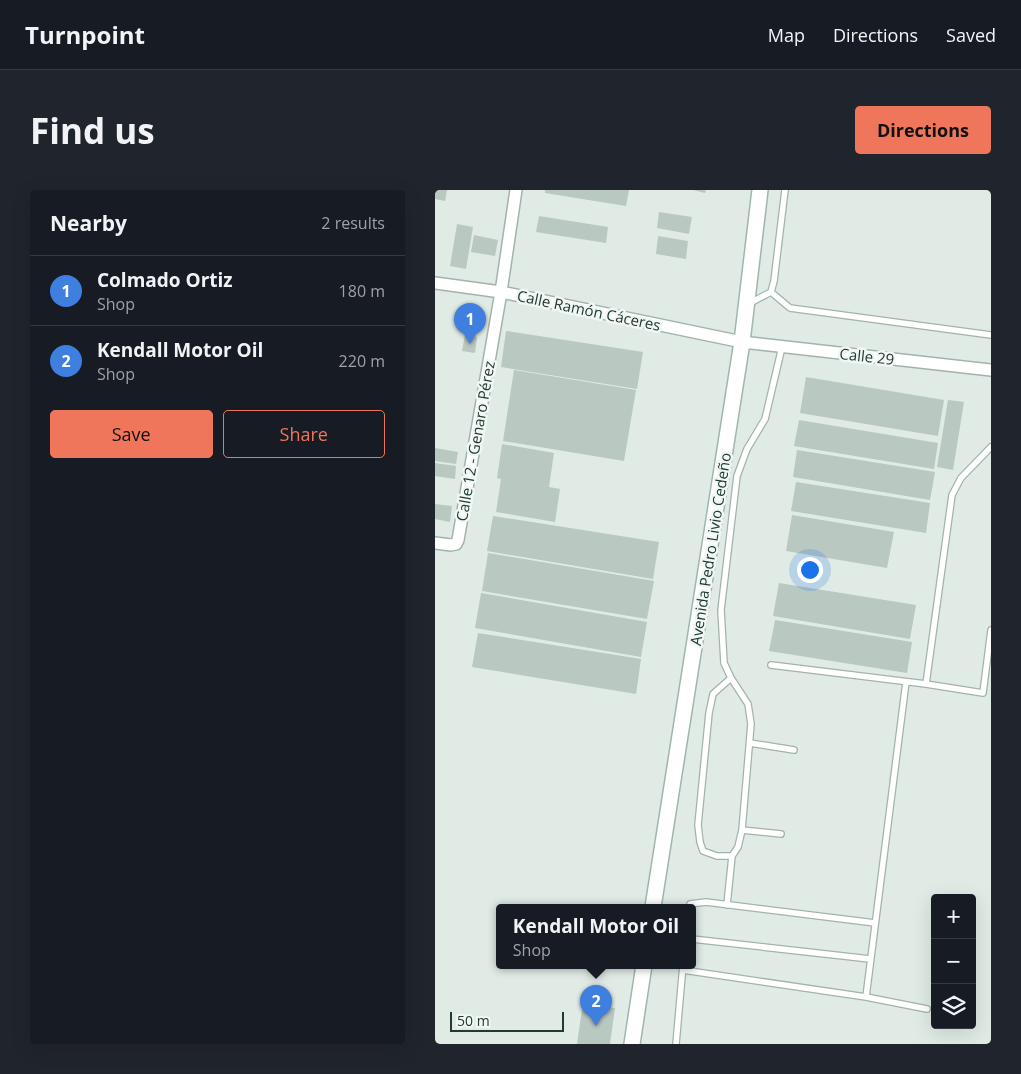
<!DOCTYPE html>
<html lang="en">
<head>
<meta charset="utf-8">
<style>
  :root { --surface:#171b24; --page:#20242c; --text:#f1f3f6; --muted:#9ea1a6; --line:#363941; --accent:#ef765a }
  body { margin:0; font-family:"Open Sans",sans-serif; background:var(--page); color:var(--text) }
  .controls { position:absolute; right:15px; bottom:15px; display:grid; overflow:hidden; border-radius:5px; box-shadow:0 5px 20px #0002 }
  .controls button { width:45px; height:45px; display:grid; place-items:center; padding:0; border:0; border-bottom:1px solid var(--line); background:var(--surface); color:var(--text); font:25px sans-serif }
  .scale { position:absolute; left:15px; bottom:12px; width:114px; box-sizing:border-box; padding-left:5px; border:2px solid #213b32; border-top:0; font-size:14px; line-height:18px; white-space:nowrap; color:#213b32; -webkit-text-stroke:4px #f1f7f4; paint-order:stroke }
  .you { position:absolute; left:374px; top:379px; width:18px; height:18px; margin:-12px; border:4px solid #fff; border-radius:50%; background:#1a73e8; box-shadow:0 0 0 8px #1a73e833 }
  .badge { display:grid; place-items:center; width:32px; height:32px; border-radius:50%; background:var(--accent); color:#fff; font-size:16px; font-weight:700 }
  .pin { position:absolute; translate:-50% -41px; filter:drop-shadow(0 1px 2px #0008) }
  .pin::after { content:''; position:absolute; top:26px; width:18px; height:15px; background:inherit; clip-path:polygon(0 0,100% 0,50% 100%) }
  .popup { position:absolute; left:61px; top:714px; width:200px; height:65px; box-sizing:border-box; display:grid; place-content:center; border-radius:5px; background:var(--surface); filter:drop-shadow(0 1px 4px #0005); font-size:16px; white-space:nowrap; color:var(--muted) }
  .popup b { font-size:19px; color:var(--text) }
  .popup::after { content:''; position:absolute; left:50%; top:100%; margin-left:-10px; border:10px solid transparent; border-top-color:var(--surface) }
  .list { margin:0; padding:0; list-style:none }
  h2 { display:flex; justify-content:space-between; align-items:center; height:65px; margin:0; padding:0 20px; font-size:21px }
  h2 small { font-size:16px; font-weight:400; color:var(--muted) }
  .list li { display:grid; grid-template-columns:32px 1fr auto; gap:15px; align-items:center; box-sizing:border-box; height:70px; padding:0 20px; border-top:1px solid var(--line) }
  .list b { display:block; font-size:19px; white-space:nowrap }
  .list p { margin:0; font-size:16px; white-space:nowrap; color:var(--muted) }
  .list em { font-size:16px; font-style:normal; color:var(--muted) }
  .actions { display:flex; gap:10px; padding:15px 20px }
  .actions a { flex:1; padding:11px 0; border:1px solid var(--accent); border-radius:5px; text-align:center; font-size:18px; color:var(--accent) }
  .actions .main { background:var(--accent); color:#111 }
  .icon { flex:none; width:28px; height:28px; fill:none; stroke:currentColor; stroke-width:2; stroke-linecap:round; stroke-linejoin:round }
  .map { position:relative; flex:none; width:556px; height:854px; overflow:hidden; border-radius:5px }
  header { display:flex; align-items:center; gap:30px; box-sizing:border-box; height:70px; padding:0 25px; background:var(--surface); border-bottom:1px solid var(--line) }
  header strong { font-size:24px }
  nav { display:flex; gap:28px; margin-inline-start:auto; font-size:18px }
  .intro { display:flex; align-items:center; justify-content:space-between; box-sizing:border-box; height:120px; padding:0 30px }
  h1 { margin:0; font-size:35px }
  .button { padding:12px 22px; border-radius:5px; background:var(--accent); color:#111; font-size:18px; font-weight:700 }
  main { display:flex; gap:30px; padding:0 30px }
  aside { flex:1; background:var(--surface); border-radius:5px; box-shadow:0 5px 20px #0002 }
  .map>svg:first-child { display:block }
  .building { fill:#b9c8c1 }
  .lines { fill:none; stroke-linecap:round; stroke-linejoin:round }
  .service-casing { stroke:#a3b3ac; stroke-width:8 }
  .minor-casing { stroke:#a3b3ac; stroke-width:14 }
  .secondary-casing { stroke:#9fb6ad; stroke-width:18 }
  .service { stroke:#fff; stroke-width:5.5 }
  .minor { stroke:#fff; stroke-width:11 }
  .secondary { stroke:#fff; stroke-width:15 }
  .labels { text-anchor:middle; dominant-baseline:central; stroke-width:5; stroke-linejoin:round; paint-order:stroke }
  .street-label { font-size:15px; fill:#213b32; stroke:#f1f7f4 }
</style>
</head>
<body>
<header>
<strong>Turnpoint</strong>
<nav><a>Map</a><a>Directions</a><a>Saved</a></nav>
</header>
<div class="intro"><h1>Find us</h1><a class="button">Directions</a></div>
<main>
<aside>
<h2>Nearby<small>2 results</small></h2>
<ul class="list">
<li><span class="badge" style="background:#3f7fe0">1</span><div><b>Colmado Ortiz</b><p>Shop</p></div><em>180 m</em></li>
<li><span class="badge" style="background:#3f7fe0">2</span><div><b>Kendall Motor Oil</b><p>Shop</p></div><em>220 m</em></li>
</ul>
<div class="actions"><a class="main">Save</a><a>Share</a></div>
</aside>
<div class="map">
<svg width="556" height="854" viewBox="0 0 556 854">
  <rect width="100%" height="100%" fill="#e0ebe5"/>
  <path class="building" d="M 0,0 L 12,0 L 10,11 L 0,9 Z
    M 110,0 L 194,0 L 191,16 L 110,3 Z
    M 258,0 L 271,0 L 270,3 Z
    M 224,22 L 257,27 L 254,44 L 222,38 Z
    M 104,26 L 173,37 L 171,53 L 101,42 Z
    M 22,34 L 38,37 L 31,79 L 15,76 Z
    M 39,45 L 63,50 L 60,66 L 36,62 Z
    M 223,46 L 253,51 L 251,69 L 221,64 Z
    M 71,141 L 208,162 L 202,199 L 66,177 Z
    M 30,145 L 42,147 L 40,163 L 27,161 Z
    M 79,180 L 201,200 L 189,271 L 68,251 Z
    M 371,187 L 509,210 L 503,246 L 365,223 Z
    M 513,210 L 529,212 L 518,280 L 502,277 Z
    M 364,230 L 503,253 L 499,279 L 359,256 Z
    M 67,254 L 119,263 L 114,297 L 125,299 L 120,332 L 61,322 L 66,289 L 62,288 Z
    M 0,258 L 23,262 L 21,274 L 0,271 Z
    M 362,260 L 500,282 L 495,310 L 358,287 Z
    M 0,273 L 21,276 L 20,289 L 0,286 Z
    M 361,292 L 495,313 L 491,343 L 356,321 Z
    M 0,314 L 17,316 L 15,332 L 0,329 Z
    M 357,325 L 459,342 L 452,378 L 351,361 Z
    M 58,326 L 224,352 L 218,389 L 52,361 Z
    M 53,363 L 219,391 L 212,429 L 47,401 Z
    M 344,393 L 481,415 L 475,449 L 338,426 Z
    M 46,403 L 212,432 L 206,467 L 40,438 Z
    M 340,430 L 477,452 L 472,483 L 334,461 Z
    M 43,443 L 206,469 L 201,504 L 37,477 Z
    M 148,813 L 180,818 L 175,854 L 142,854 Z"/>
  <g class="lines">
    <defs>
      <path id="service" d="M 336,102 L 355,118 L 556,145
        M 313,114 L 336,102 L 339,91 L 350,0
        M 556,257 L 526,288 L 517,305 L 491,494 L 548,503 L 556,440
        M 336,475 L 491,494
        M 296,488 L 278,504 L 274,523 L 263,635 L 265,652 L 268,661 L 282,666 L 297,666 L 303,657 L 307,640 L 316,534 L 313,514 L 296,488 L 289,473 L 286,420 L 302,286 L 312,259 L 330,229 L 347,157
        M 471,492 L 431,807 L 492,819
        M 315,553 L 359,560
        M 307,640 L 346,644
        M 292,715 L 297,666
        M 255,717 L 255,714 L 271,712 L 440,733
        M 257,749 L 435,769
        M 248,780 L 431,807
        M 241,854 L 248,775"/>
      <path id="minor" d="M 0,93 L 66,102 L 307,152 L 556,180
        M 0,353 L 16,355 L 21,354 L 23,350 L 66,102 L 81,0"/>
      <path id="secondary" d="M 218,717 L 307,152 L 325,0
        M 197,854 L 209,775"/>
    </defs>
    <use href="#service" class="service-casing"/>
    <use href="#minor" class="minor-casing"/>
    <use href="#secondary" class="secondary-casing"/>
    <use href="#service" class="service"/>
    <use href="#minor" class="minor"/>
    <use href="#secondary" class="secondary"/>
  </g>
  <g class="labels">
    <g class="street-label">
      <text transform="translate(154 120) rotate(12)">Calle Ramón Cáceres</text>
      <text transform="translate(432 166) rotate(6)">Calle 29</text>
      <text transform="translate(40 251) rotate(-80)">Calle 12 - Genaro Pérez</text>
      <text transform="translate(275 359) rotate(-81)">Avenida Pedro Livio Cedeño</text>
    </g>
  </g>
</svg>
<div class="controls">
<button>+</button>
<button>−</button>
<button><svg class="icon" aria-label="layers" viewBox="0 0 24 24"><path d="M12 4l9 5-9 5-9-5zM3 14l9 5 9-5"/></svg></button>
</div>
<div class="scale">50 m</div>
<div class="you"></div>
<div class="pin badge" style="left:35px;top:154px;background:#3f7fe0">1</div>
<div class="pin badge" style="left:161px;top:836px;background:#3f7fe0">2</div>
<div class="popup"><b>Kendall Motor Oil</b>Shop</div>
</div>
</main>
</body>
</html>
